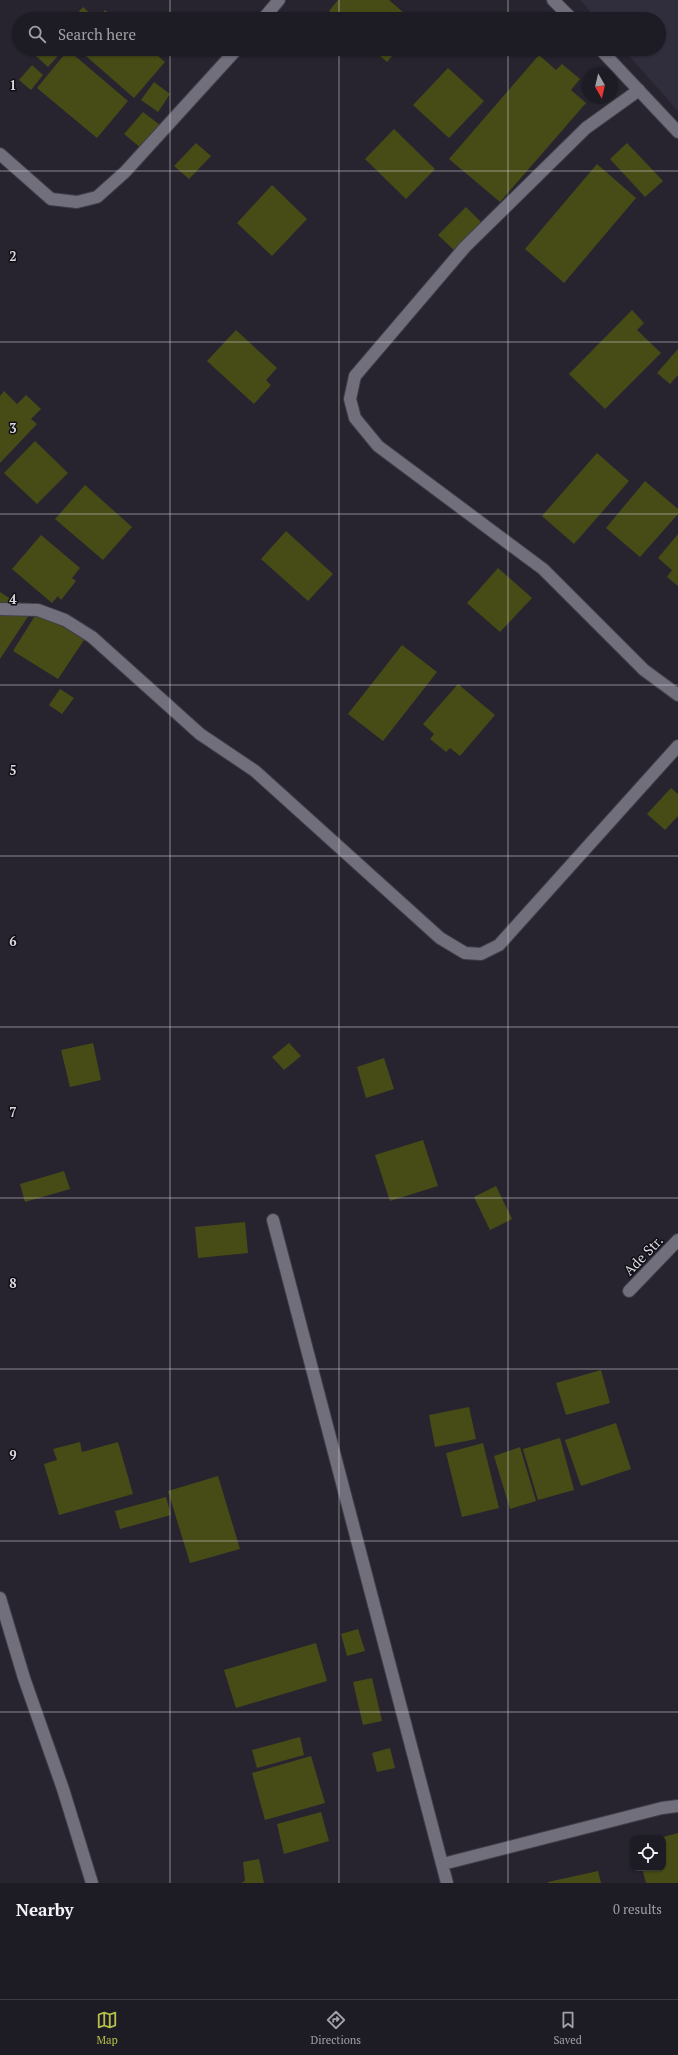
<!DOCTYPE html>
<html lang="en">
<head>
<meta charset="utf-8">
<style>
  :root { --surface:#1d1b24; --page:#25242c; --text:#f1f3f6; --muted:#a0a1a6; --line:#3b3941; --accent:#b6c149 }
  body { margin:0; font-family:"PT Serif",serif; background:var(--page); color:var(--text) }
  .controls { position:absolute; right:12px; bottom:12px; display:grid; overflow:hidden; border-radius:8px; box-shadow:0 1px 3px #0004 }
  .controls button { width:36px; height:36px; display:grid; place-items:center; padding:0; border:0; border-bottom:1px solid var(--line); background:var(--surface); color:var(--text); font:20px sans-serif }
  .compass { position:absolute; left:582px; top:68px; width:36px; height:36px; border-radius:50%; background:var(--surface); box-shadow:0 1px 3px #0004; rotate:172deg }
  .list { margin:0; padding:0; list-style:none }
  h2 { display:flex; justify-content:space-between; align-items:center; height:52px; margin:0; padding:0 16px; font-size:17px }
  h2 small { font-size:13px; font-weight:400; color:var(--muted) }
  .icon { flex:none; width:22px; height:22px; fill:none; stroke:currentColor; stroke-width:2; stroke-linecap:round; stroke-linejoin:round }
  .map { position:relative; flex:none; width:678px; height:1883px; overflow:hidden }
  .search { position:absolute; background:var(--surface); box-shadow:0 1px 3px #0004; left:12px; right:12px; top:12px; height:44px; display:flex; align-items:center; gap:10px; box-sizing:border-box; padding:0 14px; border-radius:22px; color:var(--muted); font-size:15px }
  .sheet { height:116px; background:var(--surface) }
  nav { display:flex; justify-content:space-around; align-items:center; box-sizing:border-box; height:56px; border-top:1px solid var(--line); background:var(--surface); font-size:11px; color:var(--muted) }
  nav a { display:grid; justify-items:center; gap:2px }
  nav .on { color:var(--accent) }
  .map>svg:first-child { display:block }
  .built { fill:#302d3d }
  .building { fill:#474c17 }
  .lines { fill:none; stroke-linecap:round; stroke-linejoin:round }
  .street-casing { stroke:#403f48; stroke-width:14 }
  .street { stroke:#726f7d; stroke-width:12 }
  .grid { fill:none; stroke:#dad9e0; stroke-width:1; stroke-opacity:0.55 }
  .labels { text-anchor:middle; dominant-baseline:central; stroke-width:3; stroke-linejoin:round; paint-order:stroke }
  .street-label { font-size:14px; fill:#dad9e0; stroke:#100e14 }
  .grid-label { font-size:13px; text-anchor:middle; font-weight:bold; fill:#dad9e0; stroke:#100e14; stroke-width:3; stroke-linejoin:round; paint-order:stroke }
</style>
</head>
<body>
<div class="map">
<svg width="678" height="1883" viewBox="0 0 678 1883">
  <rect width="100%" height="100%" fill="#272430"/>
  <path class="built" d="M 580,0 L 678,0 L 678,111 L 623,49 L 659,49 L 659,19 L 597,19 Z"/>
  <path class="building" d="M 338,0 L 389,0 L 411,19 L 338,19 L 329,11 Z
    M 83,7 L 94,17 L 72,19 Z
    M 105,10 L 116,19 L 97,19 Z
    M 42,49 L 64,49 L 48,67 L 36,56 Z
    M 78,49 L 150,49 L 165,62 L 134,98 Z
    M 372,49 L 398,49 L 387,62 Z
    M 68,50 L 128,101 L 97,138 L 37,88 Z
    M 539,55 L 556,70 L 562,64 L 580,79 L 571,90 L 586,103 L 500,202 L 449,159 Z
    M 32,65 L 43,75 L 31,90 L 19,80 Z
    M 448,68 L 484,101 L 449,138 L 413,105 Z
    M 154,82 L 170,94 L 158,112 L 141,100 Z
    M 143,112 L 160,125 L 141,148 L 124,134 Z
    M 394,129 L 435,169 L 406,199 L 365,159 Z
    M 196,143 L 211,156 L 189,179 L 174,166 Z
    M 627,143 L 663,181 L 645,197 L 610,159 Z
    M 597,164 L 636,198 L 564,283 L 525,249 Z
    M 272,185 L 307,219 L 272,256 L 237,223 Z
    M 466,207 L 484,225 L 457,253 L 438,235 Z
    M 632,310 L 644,323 L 637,330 L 661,353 L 605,409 L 569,374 Z
    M 236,330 L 277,368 L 266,380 L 271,385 L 254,404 L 207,361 Z
    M 678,349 L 678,375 L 670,384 L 657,373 Z
    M 4,391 L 17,404 L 26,395 L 41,409 L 31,419 L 37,424 L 0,463 L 0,396 Z
    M 35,441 L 68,473 L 37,504 L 4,473 Z
    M 597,453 L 629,481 L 574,544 L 542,516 Z
    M 645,481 L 678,509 L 678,514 L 640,557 L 606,528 Z
    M 85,485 L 132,527 L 103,560 L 55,519 Z
    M 286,531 L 333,574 L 308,601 L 261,559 Z
    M 678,534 L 678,586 L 667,577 L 672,570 L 658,558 Z
    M 41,535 L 80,568 L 72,578 L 76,581 L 61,600 L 58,596 L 52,603 L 12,569 Z
    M 498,568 L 532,598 L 500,632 L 467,603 Z
    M 0,592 L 31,612 L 0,659 Z
    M 38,611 L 84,640 L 58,679 L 13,651 Z
    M 402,645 L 437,672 L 383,741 L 348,714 Z
    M 458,684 L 495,715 L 460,756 L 450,748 L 446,752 L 430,739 L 434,734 L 423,724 Z
    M 60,689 L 74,698 L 62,714 L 49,705 Z
    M 671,788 L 678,794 L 678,816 L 665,830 L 647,814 Z
    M 93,1043 L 101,1080 L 70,1087 L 61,1050 Z
    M 289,1043 L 301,1056 L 284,1070 L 272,1057 Z
    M 384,1058 L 394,1089 L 366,1098 L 357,1067 Z
    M 423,1140 L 438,1186 L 390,1201 L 375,1155 Z
    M 64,1171 L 70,1189 L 25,1202 L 20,1184 Z
    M 496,1186 L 512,1219 L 490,1230 L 474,1197 Z
    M 245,1222 L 248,1253 L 198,1258 L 195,1227 Z
    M 601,1370 L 610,1403 L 566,1415 L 556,1383 Z
    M 469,1407 L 476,1439 L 435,1447 L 429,1415 Z
    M 616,1423 L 631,1469 L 581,1486 L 565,1440 Z
    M 560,1438 L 574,1490 L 538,1500 L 523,1449 Z
    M 80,1442 L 82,1452 L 118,1442 L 133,1494 L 59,1515 L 44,1464 L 57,1460 L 53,1449 Z
    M 483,1443 L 499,1508 L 462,1517 L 446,1453 Z
    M 520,1447 L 536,1501 L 510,1509 L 494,1456 Z
    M 218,1476 L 240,1549 L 190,1563 L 168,1491 Z
    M 166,1497 L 171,1515 L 120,1529 L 115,1511 Z
    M 358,1629 L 365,1651 L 347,1656 L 341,1634 Z
    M 316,1643 L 327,1681 L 236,1708 L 224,1670 Z
    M 372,1678 L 382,1721 L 363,1725 L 353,1682 Z
    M 300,1737 L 304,1755 L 257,1768 L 252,1750 Z
    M 390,1748 L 395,1768 L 377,1772 L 372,1753 Z
    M 311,1756 L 325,1803 L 265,1820 L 252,1773 Z
    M 321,1812 L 329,1841 L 284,1854 L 277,1824 Z
    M 678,1833 L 678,1883 L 646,1883 L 642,1868 L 663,1868 L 663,1837 Z
    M 259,1859 L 264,1883 L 241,1883 L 245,1881 L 243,1862 Z
    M 598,1871 L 601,1883 L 548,1883 L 548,1882 Z"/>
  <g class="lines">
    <defs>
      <path id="street" d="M 553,0 L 572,19
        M 263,19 L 279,0
        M 600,49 L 678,132
        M 639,90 L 586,128 L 465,247 L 355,376 L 350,399 L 355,418 L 378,446 L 543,569 L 644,670 L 678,695
        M 0,154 L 51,199 L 77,202 L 97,197 L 125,172 L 237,49
        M 0,609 L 38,610 L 65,620 L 92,637 L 200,734 L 255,771 L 440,938 L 465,953 L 481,954 L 499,945 L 678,746
        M 273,1220 L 447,1883
        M 629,1291 L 678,1240
        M 0,1598 L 24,1678 L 63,1789 L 92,1883
        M 443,1864 L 662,1808 L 678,1806"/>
    </defs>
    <use href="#street" class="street-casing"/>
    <use href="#street" class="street"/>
  </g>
  <path class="grid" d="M 170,0 L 170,19M 339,0 L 339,19M 508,0 L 508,19M 170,49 L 170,1883M 339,49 L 339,1883M 508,49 L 508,1883M 0,171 L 678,171M 0,342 L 678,342M 0,514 L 678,514M 0,685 L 678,685M 0,856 L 678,856M 0,1027 L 678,1027M 0,1198 L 678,1198M 0,1369 L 678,1369M 0,1541 L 678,1541M 0,1712 L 678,1712"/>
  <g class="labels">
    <g class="street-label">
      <text transform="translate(643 1255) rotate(-46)">Ade Str.</text>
    </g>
  </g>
  <g class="grid-label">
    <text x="13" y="90">1</text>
    <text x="13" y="261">2</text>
    <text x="13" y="433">3</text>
    <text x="13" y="604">4</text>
    <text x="13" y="775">5</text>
    <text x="13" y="946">6</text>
    <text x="13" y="1117">7</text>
    <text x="13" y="1288">8</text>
    <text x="13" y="1460">9</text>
  </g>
</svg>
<div class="controls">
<button><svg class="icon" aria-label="locate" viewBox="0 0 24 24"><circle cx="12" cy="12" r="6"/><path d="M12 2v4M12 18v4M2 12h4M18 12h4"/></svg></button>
</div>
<svg class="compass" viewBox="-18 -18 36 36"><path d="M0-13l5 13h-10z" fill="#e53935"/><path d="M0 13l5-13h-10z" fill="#a0a1a6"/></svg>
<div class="search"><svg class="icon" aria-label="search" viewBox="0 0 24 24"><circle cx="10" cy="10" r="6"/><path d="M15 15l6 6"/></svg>Search here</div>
</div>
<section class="sheet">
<h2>Nearby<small>0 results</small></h2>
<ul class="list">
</ul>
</section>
<nav>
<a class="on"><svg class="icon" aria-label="map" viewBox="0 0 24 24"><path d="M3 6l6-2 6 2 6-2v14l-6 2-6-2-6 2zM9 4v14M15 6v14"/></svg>Map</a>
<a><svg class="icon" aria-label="directions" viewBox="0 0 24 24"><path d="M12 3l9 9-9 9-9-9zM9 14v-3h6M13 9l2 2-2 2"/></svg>Directions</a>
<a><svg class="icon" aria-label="saved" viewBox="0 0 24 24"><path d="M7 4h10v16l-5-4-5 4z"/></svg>Saved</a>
</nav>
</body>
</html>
